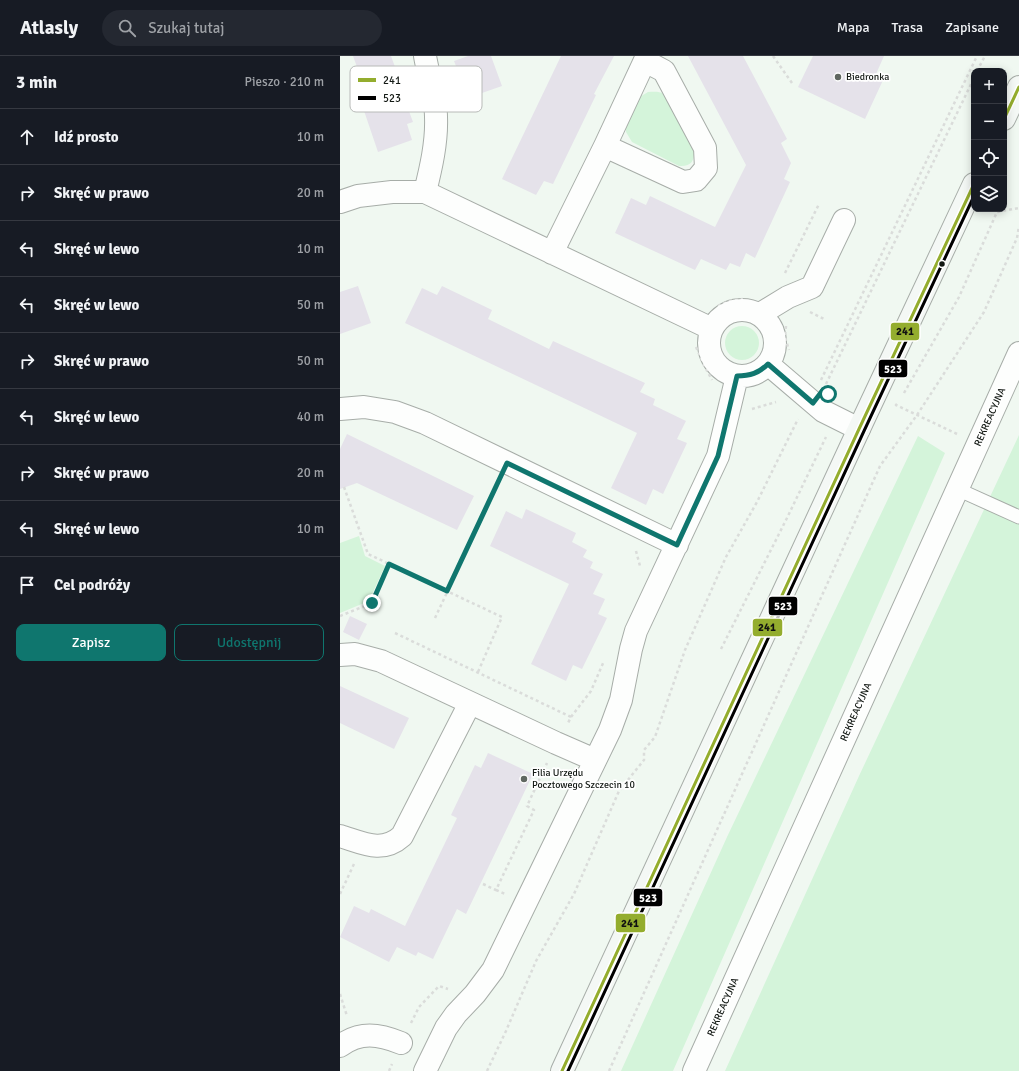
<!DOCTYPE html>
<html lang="pl">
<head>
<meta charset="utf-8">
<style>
  :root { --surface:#171b24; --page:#242831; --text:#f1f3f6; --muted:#9ea1a6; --line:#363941; --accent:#0f766e }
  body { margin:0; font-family:Signika,sans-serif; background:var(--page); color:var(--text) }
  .controls { position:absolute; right:12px; top:12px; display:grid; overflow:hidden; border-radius:8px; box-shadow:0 2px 10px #0003 }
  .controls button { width:36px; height:36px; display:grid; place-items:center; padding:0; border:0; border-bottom:1px solid var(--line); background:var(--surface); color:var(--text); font:20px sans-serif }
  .stop { position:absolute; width:12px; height:12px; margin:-9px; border:3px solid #0f766e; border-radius:50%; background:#fff }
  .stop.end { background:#0f766e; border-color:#fff; box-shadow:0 1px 4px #0008 }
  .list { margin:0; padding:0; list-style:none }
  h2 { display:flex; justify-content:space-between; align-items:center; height:52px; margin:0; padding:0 16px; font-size:17px }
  h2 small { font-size:13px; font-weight:400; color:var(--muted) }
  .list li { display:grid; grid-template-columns:26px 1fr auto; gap:12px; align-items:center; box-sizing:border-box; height:56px; padding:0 16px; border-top:1px solid var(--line) }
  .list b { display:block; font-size:15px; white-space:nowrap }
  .list em { font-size:13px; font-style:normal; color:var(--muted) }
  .actions { display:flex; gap:8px; padding:12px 16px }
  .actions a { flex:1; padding:9px 0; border:1px solid var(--accent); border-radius:8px; text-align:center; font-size:14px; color:var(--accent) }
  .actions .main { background:var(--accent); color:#fff }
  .icon { flex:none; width:22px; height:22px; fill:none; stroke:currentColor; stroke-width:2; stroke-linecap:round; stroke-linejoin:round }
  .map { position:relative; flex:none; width:679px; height:1015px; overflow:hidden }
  header { display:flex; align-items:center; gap:24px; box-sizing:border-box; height:56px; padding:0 20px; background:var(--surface); border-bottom:1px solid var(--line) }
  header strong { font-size:19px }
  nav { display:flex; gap:22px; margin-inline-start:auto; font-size:14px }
  .search { width:280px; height:36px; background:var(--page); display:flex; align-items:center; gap:10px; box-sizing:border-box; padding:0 14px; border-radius:22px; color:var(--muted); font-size:15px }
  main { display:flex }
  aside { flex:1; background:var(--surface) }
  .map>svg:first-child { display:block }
  .green { fill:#d4f4da }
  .building { fill:#e5e2ea }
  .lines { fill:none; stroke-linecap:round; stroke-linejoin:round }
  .lane-casing { stroke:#a7ada8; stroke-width:15 }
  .street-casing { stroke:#a7ada8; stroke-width:24 }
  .secondary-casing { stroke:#a7ada8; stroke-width:24 }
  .path { stroke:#dadcda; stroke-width:2.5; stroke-dasharray:3 3; stroke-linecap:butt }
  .lane { stroke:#fdfefd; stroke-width:13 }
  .street { stroke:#fdfefd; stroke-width:22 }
  .secondary { stroke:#f4f8f5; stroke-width:22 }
  .bus-1-casing { stroke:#fff; stroke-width:6 }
  .bus-2-casing { stroke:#fff; stroke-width:6 }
  .bus-1 { stroke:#94ad2e; stroke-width:3 }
  .bus-2 { stroke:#000; stroke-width:3 }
  .route { stroke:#0f766e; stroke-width:5 }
  .poi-dot { fill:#606761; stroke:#fff; stroke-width:1.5 }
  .bus-dot { fill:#131914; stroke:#fff; stroke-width:1.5 }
  .labels { text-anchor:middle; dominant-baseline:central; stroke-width:3.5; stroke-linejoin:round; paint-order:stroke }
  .poi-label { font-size:10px; fill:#131914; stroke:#fff; text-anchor:start }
  .street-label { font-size:10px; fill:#131914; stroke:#fff }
  .key { fill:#fff; stroke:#b8bab8; stroke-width:1 }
  .key-label { font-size:11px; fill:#131914 }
  .line-badge { stroke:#fff; stroke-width:1.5 }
  .badge-label { font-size:11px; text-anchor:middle; font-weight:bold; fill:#fff }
  .pale-badge-label { font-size:11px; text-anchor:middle; font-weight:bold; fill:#111 }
</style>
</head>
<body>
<header>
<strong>Atlasly</strong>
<div class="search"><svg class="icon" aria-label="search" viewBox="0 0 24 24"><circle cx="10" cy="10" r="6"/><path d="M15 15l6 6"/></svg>Szukaj tutaj</div>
<nav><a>Mapa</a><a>Trasa</a><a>Zapisane</a></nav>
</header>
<main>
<aside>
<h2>3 min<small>Pieszo · 210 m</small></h2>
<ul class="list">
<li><svg class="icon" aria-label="ahead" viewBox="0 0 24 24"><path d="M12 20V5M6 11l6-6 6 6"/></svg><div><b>Idź prosto</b></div><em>10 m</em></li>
<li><svg class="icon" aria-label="right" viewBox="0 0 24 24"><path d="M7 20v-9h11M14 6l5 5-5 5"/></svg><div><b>Skręć w prawo</b></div><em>20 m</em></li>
<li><svg class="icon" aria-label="left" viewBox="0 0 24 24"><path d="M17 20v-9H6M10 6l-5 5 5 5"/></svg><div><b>Skręć w lewo</b></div><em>10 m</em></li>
<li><svg class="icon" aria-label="left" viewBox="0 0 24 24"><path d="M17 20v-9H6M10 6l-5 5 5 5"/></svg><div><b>Skręć w lewo</b></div><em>50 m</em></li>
<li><svg class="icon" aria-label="right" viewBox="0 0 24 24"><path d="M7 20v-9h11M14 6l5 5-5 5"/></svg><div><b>Skręć w prawo</b></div><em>50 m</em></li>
<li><svg class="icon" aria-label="left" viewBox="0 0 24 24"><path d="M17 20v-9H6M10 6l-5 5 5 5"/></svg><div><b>Skręć w lewo</b></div><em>40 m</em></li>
<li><svg class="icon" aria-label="right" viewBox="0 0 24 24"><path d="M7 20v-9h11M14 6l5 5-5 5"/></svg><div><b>Skręć w prawo</b></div><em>20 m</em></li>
<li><svg class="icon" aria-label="left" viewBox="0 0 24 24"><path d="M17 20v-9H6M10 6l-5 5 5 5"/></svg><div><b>Skręć w lewo</b></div><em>10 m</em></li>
<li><svg class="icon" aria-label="arrive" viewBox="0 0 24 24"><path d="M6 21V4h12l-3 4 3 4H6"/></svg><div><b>Cel podróży</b></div></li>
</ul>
<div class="actions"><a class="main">Zapisz</a><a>Udostępnij</a></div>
</aside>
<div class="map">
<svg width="679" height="1015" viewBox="0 0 679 1015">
  <rect width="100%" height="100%" fill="#f0f8f1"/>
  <path class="green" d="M 308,36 C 313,36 319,35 324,38 C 334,45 348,79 354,91 C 355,103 353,111 339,110 L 292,86 L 286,76 L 286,69 L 298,42 Z
    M385 287a17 17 0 1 1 34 0a17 17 0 1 1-34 0Z
    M 679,379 L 679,1015 L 385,1015 L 519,720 Z
    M 578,380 L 605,397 L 333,1015 L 281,1015 L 387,781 Z
    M 19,480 L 25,500 L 45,510 L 29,545 L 0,557 L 0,487 Z"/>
  <path class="building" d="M 13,0 L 51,0 L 62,30 L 60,31 L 73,66 L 67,68 L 72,84 L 38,96 L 20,43 L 28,41 Z
    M 128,0 L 151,0 L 162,30 L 122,44 L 114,23 L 120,20 L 114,5 Z
    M 221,0 L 274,0 L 254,38 L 256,39 L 213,128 L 204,125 L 196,139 L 162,123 Z
    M 348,0 L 403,0 L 447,83 L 441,87 L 451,107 L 444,123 L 450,126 L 415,202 L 406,197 L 400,211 L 390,207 L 386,214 L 361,203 L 355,214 L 275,177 L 291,142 L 306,149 L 310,140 L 375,171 L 406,109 Z
    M 473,0 L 544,0 L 536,18 L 544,22 L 525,63 L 458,31 Z
    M 18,230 L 31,267 L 0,278 L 0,236 Z
    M 102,230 L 152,254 L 148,263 L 209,293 L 213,285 L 305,327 L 300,336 L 315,343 L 313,349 L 346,365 L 337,383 L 347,387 L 323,438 L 313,433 L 306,449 L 271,432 L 297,377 L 65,267 L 82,232 L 97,239 Z
    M 7,378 L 134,440 L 117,474 L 17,427 L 0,433 L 0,393 Z
    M 186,453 L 236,477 L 232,486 L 247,494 L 243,501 L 253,506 L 250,512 L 263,518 L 253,538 L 265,543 L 258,558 L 267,562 L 242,613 L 233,609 L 226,625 L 191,608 L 229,528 L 150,490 L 166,455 L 182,463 Z
    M 10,560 L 27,568 L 19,584 L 3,576 Z
    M 0,630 L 69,662 L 54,693 L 0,667 Z
    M 148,697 L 193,718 L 126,858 L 117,853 L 93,903 L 78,896 L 76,900 L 57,891 L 49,906 L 0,881 L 14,850 L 29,857 L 31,853 L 65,870 L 117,762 L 111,759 L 135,709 L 141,712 Z"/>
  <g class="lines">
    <defs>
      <path id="lane" d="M 617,433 L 679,461"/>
      <path id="street" d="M 265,90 L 343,126 L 356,124 L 366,112 L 365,92 L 324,15 L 305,5
        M 85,136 C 91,112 97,86 96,61 C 96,43 88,18 85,0
        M 0,146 L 18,140 L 52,136 L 85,136 L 372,273
        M 212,197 L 265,90 L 307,0
        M369 287a33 33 0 1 1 66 0a33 33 0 1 1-66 0Z
        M 420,258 L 448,241 L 472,231 L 504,164
        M 428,308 L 483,355 L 519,373
        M 0,353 L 24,351 L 55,356 L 85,367 L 337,489
        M 0,599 L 15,598 L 41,605 L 216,687 L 255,704
        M 0,780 C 23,787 42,798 62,780 L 130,647
        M 0,990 C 20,975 39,978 61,987
        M 85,1015 L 106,972 L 116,958 L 135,938 L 153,914 L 270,674 L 281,644 L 291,593 L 296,575 L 378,400 L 397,320
        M 354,1015 L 679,297"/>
      <path id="secondary" d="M 664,63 L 679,31
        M 222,1015 L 519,373 L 634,128"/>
    </defs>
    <use href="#lane" class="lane-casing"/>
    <use href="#street" class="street-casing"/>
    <use href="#secondary" class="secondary-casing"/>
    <path class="path" d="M 433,0 L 452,27
      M 637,15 L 645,0
      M 445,217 L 479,148
      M 378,250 L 389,245 L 403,243
      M 470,256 L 484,263
      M 446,270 L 445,281 L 449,294
      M 356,291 L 365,311 L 372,324
      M 481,324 L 637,0
      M 486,328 L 634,22
      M 564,337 L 619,241 L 657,156 L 679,152
      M 557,348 L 556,349 L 617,378
      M 412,353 L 436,346
      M 4,431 L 28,498 L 162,561 L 138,616
      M 296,495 L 300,510
      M 0,560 L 32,547 L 49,508
      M 95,562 L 158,428
      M 55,577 L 231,661 L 228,667
      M 381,593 L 447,462 L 486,381
      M 231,661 L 251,635 L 264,605
      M 143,828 L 156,834 L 194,754 L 187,750 L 207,707
      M 156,834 L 165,838
      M 0,838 L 14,808
      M 0,938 L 7,960
      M 71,967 L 79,951 L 99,930 L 108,933
      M 49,1015 L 52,1008
      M 147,1015 L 166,975 L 196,905 L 234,838 L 279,735 L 304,704 L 304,694 L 315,681 L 345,594 L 386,501 L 417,446 L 458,363
      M 269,1015 L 540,410 L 577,359 L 644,256 L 677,182 L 679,170"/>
    <use href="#lane" class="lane"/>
    <use href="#street" class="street"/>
    <use href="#secondary" class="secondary"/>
    <defs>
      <path id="bus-1" d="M 664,63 L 679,31
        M 222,1015 L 519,373 L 634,128"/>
      <path id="bus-2" d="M 228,1015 L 524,375 L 634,140"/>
    </defs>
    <use href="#bus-1" class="bus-1-casing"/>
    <use href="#bus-2" class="bus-2-casing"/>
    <use href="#bus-1" class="bus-1"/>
    <use href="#bus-2" class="bus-2"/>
  </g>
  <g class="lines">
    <path class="route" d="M 32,547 L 49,508 L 107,535 L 167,407 L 337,489 L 378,400 L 397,320 C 410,320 419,317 428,308 L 473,347 L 483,334 L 488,338"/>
  </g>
  <g class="poi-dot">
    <circle cx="498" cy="21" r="4"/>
    <circle cx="184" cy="723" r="4"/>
  </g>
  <circle class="bus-dot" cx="602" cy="208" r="3.5"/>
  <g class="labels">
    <g class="poi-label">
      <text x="506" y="21">Biedronka</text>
      <text x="192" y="717">Filia Urzędu<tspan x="192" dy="12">Pocztowego Szczecin 10</tspan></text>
    </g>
    <g class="street-label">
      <text transform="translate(650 361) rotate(-66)">REKREACYJNA</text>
      <text transform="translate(516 656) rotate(-66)">REKREACYJNA</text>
      <text transform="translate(383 951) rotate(-66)">REKREACYJNA</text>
    </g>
  </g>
  <rect x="10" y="10" width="132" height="46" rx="6" class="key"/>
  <rect x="18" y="22" width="18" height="4" fill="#94ad2e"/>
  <rect x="18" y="40" width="18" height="4" fill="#000"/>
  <g class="key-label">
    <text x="43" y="28">241</text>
    <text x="43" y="46">523</text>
  </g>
  <g class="line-badge">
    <rect x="550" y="266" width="30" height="19" rx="4" fill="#94ad2e"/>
    <rect x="538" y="303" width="30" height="19" rx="4" fill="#000"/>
    <rect x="428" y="540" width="30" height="20" rx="4" fill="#000"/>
    <rect x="412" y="562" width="31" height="19" rx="4" fill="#94ad2e"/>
    <rect x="293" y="832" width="30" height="19" rx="4" fill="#000"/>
    <rect x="275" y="857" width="31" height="20" rx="4" fill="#94ad2e"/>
  </g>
  <g class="badge-label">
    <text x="553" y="317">523</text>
    <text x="443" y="554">523</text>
    <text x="308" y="846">523</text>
  </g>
  <g class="pale-badge-label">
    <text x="565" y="279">241</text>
    <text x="427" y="575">241</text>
    <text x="290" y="871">241</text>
  </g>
</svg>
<div class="controls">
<button>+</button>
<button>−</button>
<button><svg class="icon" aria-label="locate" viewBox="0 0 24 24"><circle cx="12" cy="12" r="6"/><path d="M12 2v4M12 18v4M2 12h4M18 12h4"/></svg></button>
<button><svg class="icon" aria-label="layers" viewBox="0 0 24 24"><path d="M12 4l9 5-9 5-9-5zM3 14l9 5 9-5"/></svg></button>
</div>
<div class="stop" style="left:488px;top:338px"></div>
<div class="stop end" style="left:32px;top:547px"></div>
</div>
</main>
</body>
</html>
